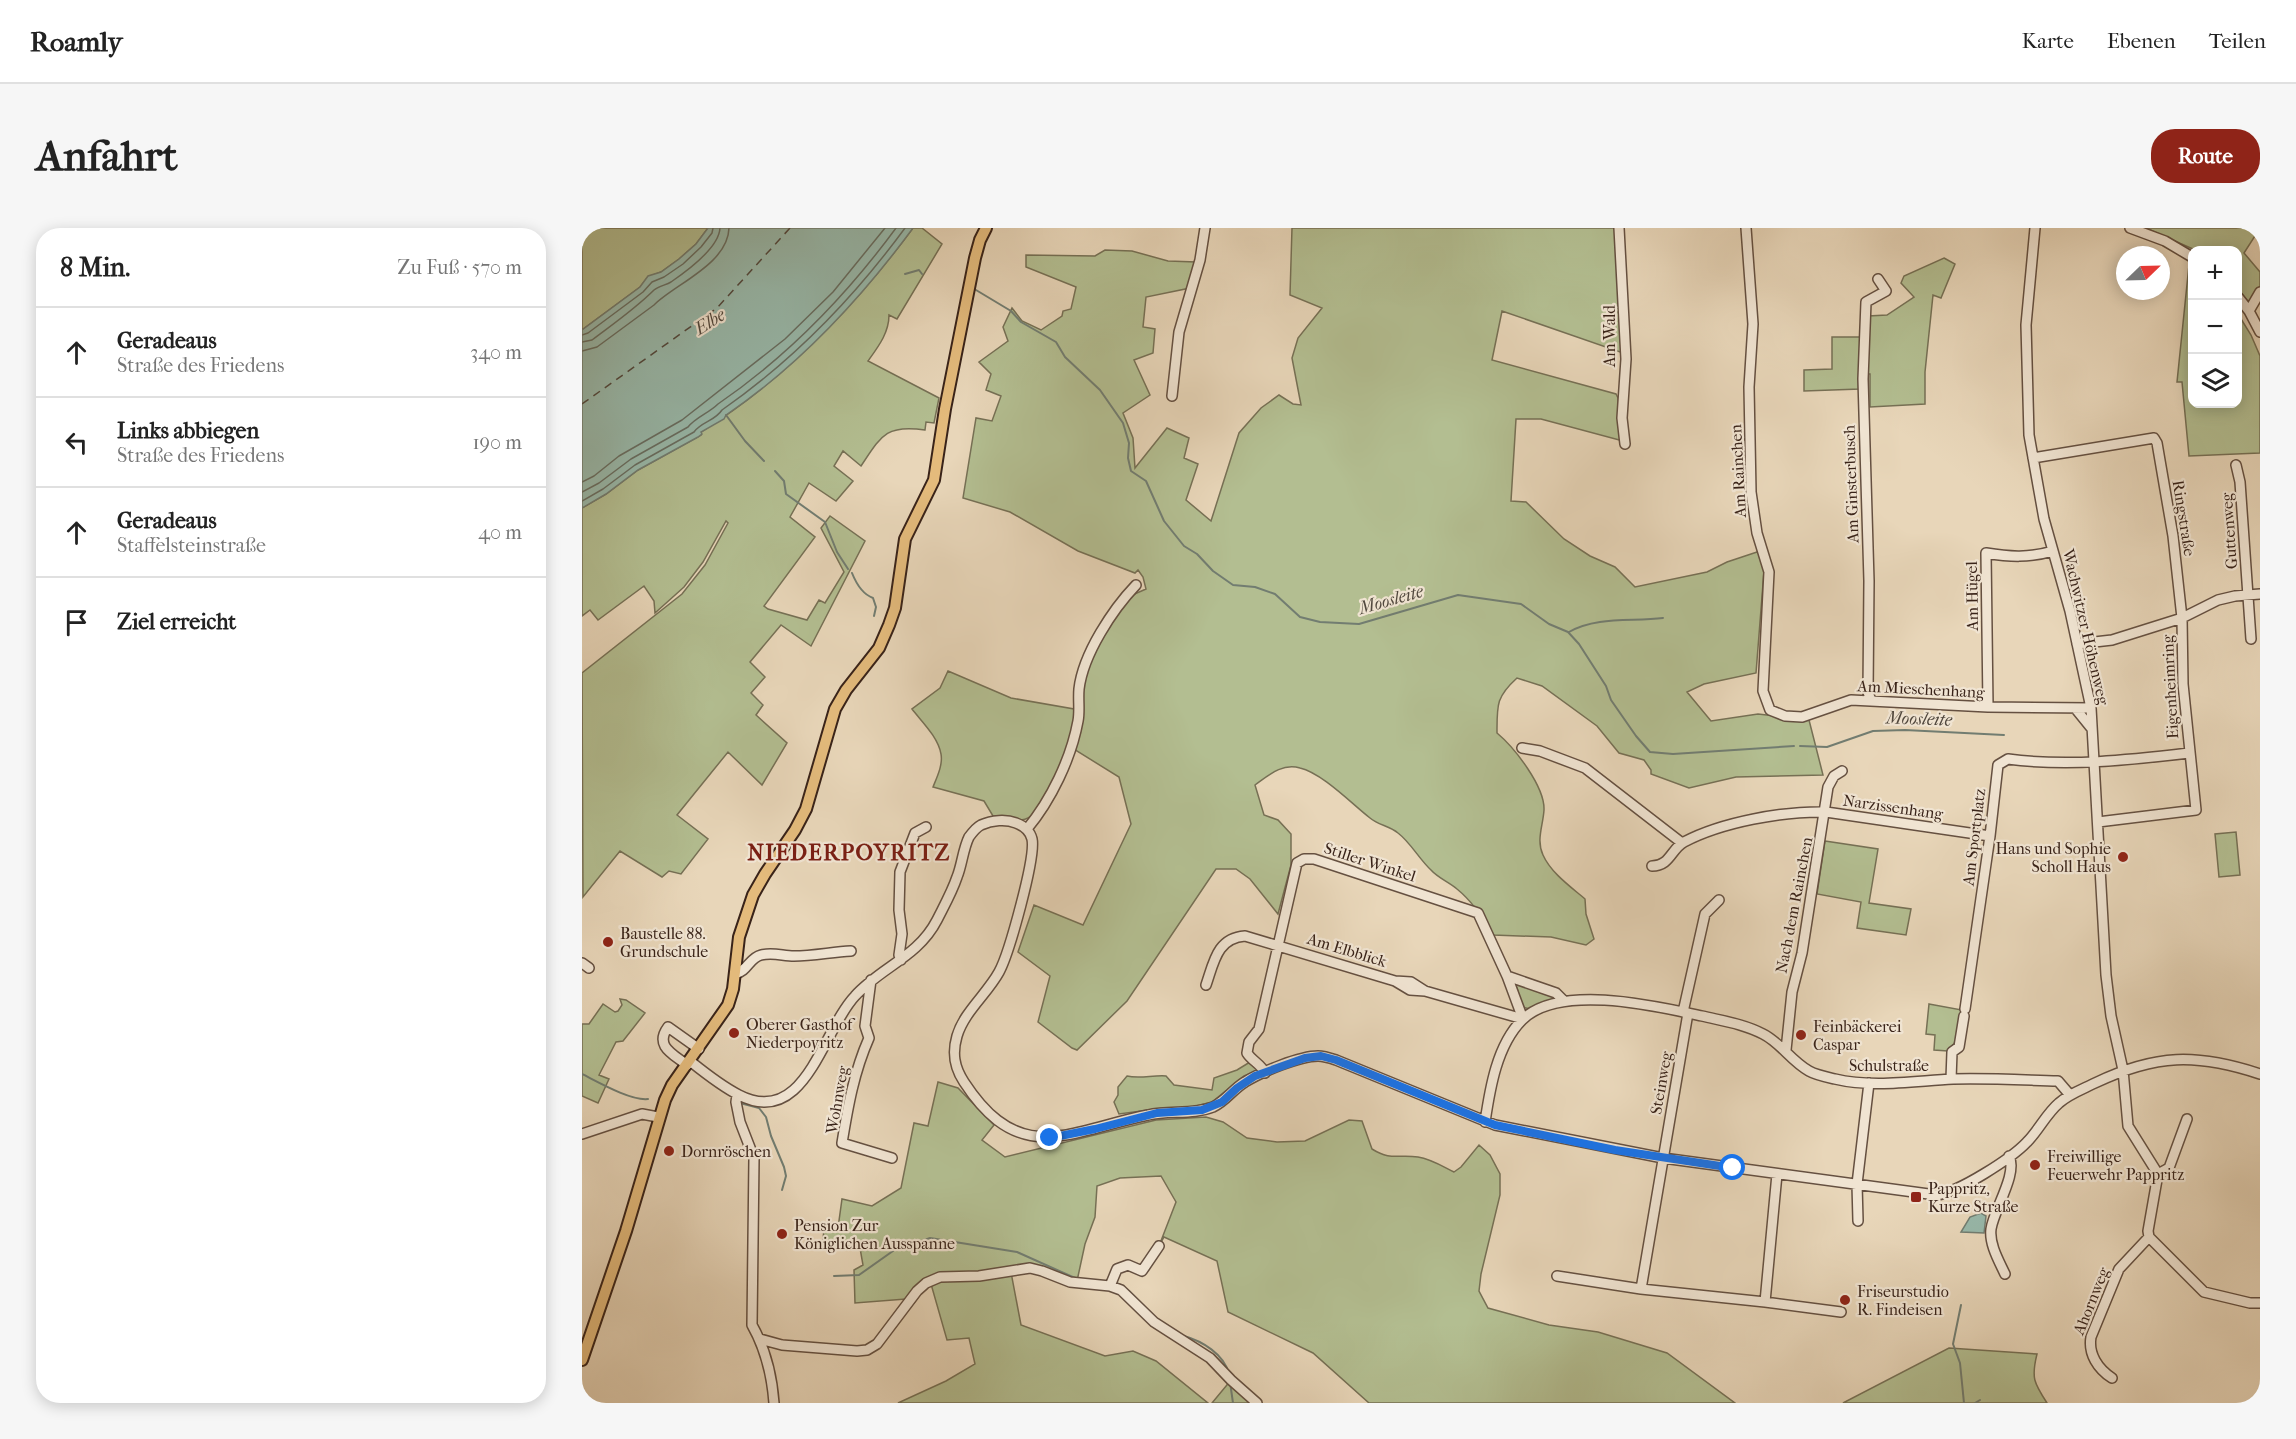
<!DOCTYPE html>
<html lang="de">
<head>
<meta charset="utf-8">
<style>
  :root { --surface:#fff; --page:#f6f6f6; --text:#222; --muted:#767676; --line:#e0e0e0; --accent:#8f2418 }
  body { margin:0; font-family:"IM FELL French Canon",serif; background:var(--page); color:var(--text) }
  .controls { position:absolute; right:18px; top:18px; display:grid; overflow:hidden; border-radius:12px; box-shadow:0 3px 15px #0003 }
  .controls button { width:54px; height:54px; display:grid; place-items:center; padding:0; border:0; border-bottom:2px solid var(--line); background:var(--surface); color:var(--text); font:30px sans-serif }
  .compass { position:absolute; left:1534px; top:18px; width:54px; height:54px; border-radius:50%; background:var(--surface); box-shadow:0 3px 15px #0003; rotate:67deg }
  .stop { position:absolute; width:18px; height:18px; margin:-14px; border:4px solid #1a73e8; border-radius:50%; background:#fff }
  .stop.end { background:#1a73e8; border-color:#fff; box-shadow:0 2px 6px #0008 }
  .list { margin:0; padding:0; list-style:none }
  h2 { display:flex; justify-content:space-between; align-items:center; height:78px; margin:0; padding:0 24px; font-size:26px }
  h2 small { font-size:20px; font-weight:400; color:var(--muted) }
  .list li { display:grid; grid-template-columns:39px 1fr auto; gap:18px; align-items:center; box-sizing:border-box; height:90px; padding:0 24px; border-top:2px solid var(--line) }
  .list b { display:block; font-size:22px; white-space:nowrap }
  .list p { margin:0; font-size:20px; white-space:nowrap; color:var(--muted) }
  .list em { font-size:20px; font-style:normal; color:var(--muted) }
  .icon { flex:none; width:33px; height:33px; fill:none; stroke:currentColor; stroke-width:2; stroke-linecap:round; stroke-linejoin:round }
  .map { position:relative; flex:none; width:1678px; height:1175px; overflow:hidden; border-radius:24px }
  header { display:flex; align-items:center; gap:36px; box-sizing:border-box; height:84px; padding:0 30px; background:var(--surface); border-bottom:2px solid var(--line) }
  header strong { font-size:28px }
  nav { display:flex; gap:33px; margin-inline-start:auto; font-size:21px }
  .intro { display:flex; align-items:center; justify-content:space-between; box-sizing:border-box; height:144px; padding:0 36px }
  h1 { margin:0; font-size:42px }
  .button { padding:15px 27px; border-radius:24px; background:var(--accent); color:#fff; font-size:21px; font-weight:700 }
  main { display:flex; gap:36px; padding:0 36px }
  aside { flex:1; background:var(--surface); border-radius:24px; box-shadow:0 3px 15px #0003 }
  .map>svg:first-child { display:block }
  .green { fill:#b3be91; stroke:#767055; stroke-width:1.5 }
  .water { fill:#98b9ab; stroke:#727d71; stroke-width:1.5 }
  .lines { fill:none; stroke-linecap:round; stroke-linejoin:round }
  .shore { stroke:#686e62; stroke-width:1.5 }
  .stream { stroke:#727d71; stroke-width:2 }
  .ferry { stroke:#51483e; stroke-width:1.5; stroke-dasharray:8 6; stroke-linecap:butt }
  .minor-casing { stroke:#655041; stroke-width:12 }
  .major-casing { stroke:#392319; stroke-width:14 }
  .minor { stroke:#f0e4d2; stroke-width:9 }
  .major { stroke:#e4bb7c; stroke-width:10 }
  .route { stroke:#1a73e8; stroke-width:8 }
  .poi-dot { fill:#8f2418; stroke:#f0e4d2; stroke-width:2 }
  .labels { text-anchor:middle; dominant-baseline:central; stroke-width:4.5; stroke-linejoin:round; paint-order:stroke }
  .street-label { font-size:16px; fill:#392319; stroke:#f0e4d2 }
  .poi-label { font-size:16px; fill:#392319; stroke:#f0e4d2; text-anchor:start }
  .water-label { font-size:18px; font-style:italic; fill:#51483e; stroke:#f0e4d2 }
  .district-label { font-size:22px; font-weight:bold; letter-spacing:1.5px; fill:#7a1f14; stroke:#f0e4d2 }
</style>
</head>
<body>
<header>
<strong>Roamly</strong>
<nav><a>Karte</a><a>Ebenen</a><a>Teilen</a></nav>
</header>
<div class="intro"><h1>Anfahrt</h1><a class="button">Route</a></div>
<main>
<aside>
<h2>8 Min.<small>Zu Fuß · 570 m</small></h2>
<ul class="list">
<li><svg class="icon" aria-label="ahead" viewBox="0 0 24 24"><path d="M12 20V5M6 11l6-6 6 6"/></svg><div><b>Geradeaus</b><p>Straße des Friedens</p></div><em>340 m</em></li>
<li><svg class="icon" aria-label="left" viewBox="0 0 24 24"><path d="M17 20v-9H6M10 6l-5 5 5 5"/></svg><div><b>Links abbiegen</b><p>Straße des Friedens</p></div><em>190 m</em></li>
<li><svg class="icon" aria-label="ahead" viewBox="0 0 24 24"><path d="M12 20V5M6 11l6-6 6 6"/></svg><div><b>Geradeaus</b><p>Staffelsteinstraße</p></div><em>40 m</em></li>
<li><svg class="icon" aria-label="arrive" viewBox="0 0 24 24"><path d="M6 21V4h12l-3 4 3 4H6"/></svg><div><b>Ziel erreicht</b></div></li>
</ul>
</aside>
<div class="map">
<svg width="1678" height="1175" viewBox="0 0 1678 1175">
  <rect width="100%" height="100%" fill="#e8d6b9"/>
  <filter id="stains"><feTurbulence type="fractalNoise" baseFrequency=".00333" numOctaves="4"/><feColorMatrix values="0 0 0 0 .2 0 0 0 0 .09 0 0 0 0 .02 0 0 0 .5 -.17"/></filter>
  <radialGradient id="worn" r=".72"><stop offset=".6" stop-color="#630" stop-opacity="0"/><stop offset="1" stop-color="#630" stop-opacity=".3"/></radialGradient>
  <path class="green" d="M 0,0 L 126,0 L 114,16 L 97,31 L 79,44 L 66,49 L 58,59 L 0,102 Z
    M 331,0 L 340,0 L 360,16 L 315,91 L 307,87 C 307,105 296,119 286,133 L 357,170 L 352,195 L 344,194 L 343,202 C 304,196 299,208 279,238 L 261,223 L 252,238 L 271,253 L 254,273 L 227,255 L 208,289 L 233,309 L 182,378 L 186,381 L 225,392 L 237,372 L 243,375 L 262,344 L 239,300 L 248,288 L 283,313 L 229,418 L 199,397 L 168,434 L 183,449 L 169,465 L 181,477 L 174,487 L 205,515 L 180,557 L 146,524 L 95,587 L 126,611 L 99,646 L 87,643 L 80,649 L 38,623 L 1,669 L 0,445 L 100,366 L 123,337 L 146,295 L 144,293 L 121,334 L 102,359 L 73,385 L 72,373 L 62,358 L 16,392 L 8,382 L 0,388 L 0,280 L 24,266 L 56,242 L 119,207 L 119,204 C 203,151 272,80 331,0 Z
    M 710,0 L 1033,0 L 1041,125 L 920,83 L 910,132 L 1034,166 L 1036,170 L 1041,213 L 959,191 L 934,191 L 929,273 L 944,274 L 982,311 L 1008,328 L 1033,339 L 1053,359 L 1125,344 L 1145,334 L 1178,323 L 1182,343 L 1174,445 L 1122,456 L 1105,464 L 1129,493 L 1176,486 L 1227,492 L 1241,547 L 1154,549 L 1107,560 L 1069,546 L 1069,542 L 1062,532 L 1037,525 L 1015,498 L 960,458 L 935,450 C 914,469 915,477 915,505 C 933,520 963,559 962,582 C 961,598 954,612 961,627 C 969,645 989,659 1003,671 L 1004,686 L 1012,711 L 1004,717 L 969,709 L 911,707 C 901,689 891,674 875,661 C 867,654 856,650 849,642 C 837,631 829,615 816,605 C 808,598 796,597 788,590 C 770,576 740,545 718,540 C 700,535 687,547 673,557 L 682,587 L 696,592 L 709,606 L 709,637 L 696,686 L 668,651 L 654,641 L 634,641 L 545,773 L 495,822 L 490,820 L 456,794 L 468,748 L 436,724 L 452,677 L 501,697 L 549,596 L 537,549 L 490,520 L 504,444 L 521,408 L 548,368 L 564,361 L 561,349 L 556,342 L 553,345 L 496,323 L 428,284 L 381,270 L 394,190 L 410,193 L 419,168 L 404,162 L 409,146 L 397,134 L 426,113 L 421,99 L 430,80 L 440,93 L 459,102 L 480,88 L 481,83 L 489,81 L 494,59 L 444,39 L 444,27 L 513,28 L 523,22 L 550,23 L 586,33 L 614,34 L 608,60 L 564,69 L 561,99 L 573,101 L 571,125 L 552,132 L 568,167 L 541,185 L 551,210 L 553,240 L 585,200 L 607,210 L 602,230 L 616,236 L 604,272 L 629,293 L 657,205 L 679,180 L 697,167 L 711,176 L 719,177 L 710,130 L 716,110 L 740,80 L 708,67 Z
    M 1564,0 L 1678,0 L 1662,25 L 1678,44 L 1678,62 L 1668,76 L 1656,61 L 1656,22 L 1613,22 Z
    M 1362,30 L 1373,36 L 1359,70 L 1351,67 L 1343,144 L 1343,176 L 1288,179 L 1288,146 L 1283,146 L 1286,88 L 1305,87 L 1332,69 L 1319,55 L 1322,48 Z
    M 1607,37 L 1610,40 L 1610,176 L 1656,176 L 1656,86 L 1669,107 L 1678,128 L 1678,225 L 1607,228 L 1600,154 L 1595,154 Z
    M 1250,109 L 1279,109 L 1278,161 L 1222,163 L 1222,142 L 1250,141 Z
    M 366,443 L 429,470 L 492,481 L 494,491 C 487,513 466,591 439,592 C 430,592 421,588 411,588 L 402,573 L 351,559 C 355,549 361,537 359,526 C 356,509 340,494 330,481 L 358,460 Z
    M 1654,604 L 1658,647 L 1637,649 L 1633,606 Z
    M 1243,613 L 1296,621 L 1287,675 L 1329,681 L 1324,707 L 1275,700 L 1279,674 L 1235,666 Z
    M 933,754 L 963,762 L 974,771 L 948,781 L 940,779 L 935,760 L 933,760 L 931,756 Z
    M 38,771 L 44,772 L 63,785 L 41,813 L 34,814 L 17,847 L 27,851 L 16,875 L 0,868 L 0,796 L 7,796 L 21,776 L 33,784 L 36,783 L 40,777 Z
    M 1347,776 L 1380,782 L 1374,813 L 1366,823 L 1352,822 L 1353,807 L 1344,806 Z
    M 668,834 L 677,842 L 662,848 L 630,874 L 606,880 L 582,880 L 537,886 L 532,874 L 536,867 L 536,859 L 545,848 C 557,851 571,847 584,848 L 592,857 L 630,862 L 632,850 L 655,842 Z
    M 356,854 L 376,860 L 412,897 L 400,912 L 423,929 L 574,892 L 624,889 L 641,894 L 665,910 L 695,914 L 723,913 L 767,892 L 780,893 L 790,921 C 809,933 816,926 836,929 C 849,931 860,938 872,944 L 879,939 L 897,917 L 908,927 L 918,946 L 918,967 L 899,1046 L 897,1063 L 906,1080 L 967,1097 L 1016,1104 L 1085,1125 L 1153,1175 L 787,1175 L 731,1125 L 646,1084 L 635,1033 L 582,1009 L 577,1018 L 594,974 L 579,948 L 538,950 L 515,958 L 513,989 L 503,1016 L 495,1053 L 428,1039 L 439,1097 L 523,1128 L 551,1123 L 574,1133 L 626,1175 L 316,1175 L 364,1153 L 393,1136 L 387,1110 L 365,1112 L 349,1056 L 342,1061 L 332,1075 L 324,1071 L 273,1075 L 272,1042 L 281,1037 L 278,1020 L 241,1013 L 242,999 L 256,1000 L 260,971 L 290,978 L 319,960 L 332,895 L 346,898 Z
    M 1367,1120 L 1455,1126 C 1449,1150 1452,1155 1465,1175 L 1261,1175 Z
    M 649,1152 L 675,1175 L 630,1175 Z"/>
  <path class="water" d="M 126,0 L 331,0 C 278,72 218,137 144,187 L 142,191 L 119,204 L 120,206 L 116,209 L 56,242 L 24,266 L 0,280 L 0,102 L 58,59 L 66,48 L 79,44 L 97,31 L 114,16 Z
    M 1399,985 L 1404,988 L 1402,1005 L 1379,1004 L 1388,989 Z"/>
  <g class="lines">
    <path class="shore" d="M 0,107 L 6,105 L 61,64 L 70,54 L 82,49 L 101,36 L 119,19 L 130,5 L 131,0
      M 0,114 L 10,112 C 31,96 53,81 72,62 C 77,58 84,57 89,54 C 105,43 137,20 138,0
      M 0,123 L 15,119 L 72,77 C 93,56 146,36 147,0
      M 0,254 L 12,248 L 37,228 L 100,192 L 203,111 L 251,64 L 303,0
      M 0,264 L 17,255 L 49,231 L 106,199 C 114,189 127,185 136,176 C 206,128 264,68 314,0
      M 0,273 L 21,261 L 53,237 L 112,204 C 119,194 133,193 140,182 C 213,131 271,71 323,0"/>
    <path class="stream" d="M 323,46 L 337,42 L 340,46
      M 394,62 L 429,83 L 439,94 L 474,114 L 483,129 L 518,162 L 541,195 L 547,215 L 546,230 L 549,243 L 564,253 L 582,293 L 602,318 L 615,326 L 631,343 L 651,357 L 673,359 L 693,366 L 718,389 L 738,394 L 777,396 L 876,367 L 939,376 L 967,396 L 986,404 L 997,416 L 1024,458 L 1029,472 L 1054,508 L 1068,524 L 1091,526 L 1212,518
      M 144,187 L 163,213 L 182,233
      M 193,243 L 202,253 L 204,266 L 243,294 L 255,324 L 266,341
      M 270,345 C 274,355 280,366 291,370 L 294,379 L 292,388
      M 987,404 C 1015,388 1050,394 1081,390
      M 1218,518 L 1245,519 L 1291,503 L 1323,502 L 1422,507
      M 0,846 C 16,854 49,873 66,871
      M 158,875 L 177,880 L 184,889 L 189,908 L 202,939 L 204,948 L 200,962
      M 252,1048 L 277,1047 L 318,1018 L 329,1017 L 348,1010 L 435,1024 L 493,1050
      M 534,1054 L 547,1063 L 562,1078
      M 1379,1077 L 1371,1116 L 1378,1135 L 1382,1175
      M 602,1108 C 620,1113 642,1126 647,1146
      M 648,1154 L 651,1175
      M 1393,1175 L 1398,1172"/>
    <path class="ferry" d="M 0,176 L 135,80 L 208,0"/>
    <defs>
      <path id="minor" d="M 1037,0 L 1044,131 L 1040,190 L 1043,216
        M 1164,0 L 1171,96 L 1167,159 L 1169,264 L 1175,305 L 1187,344 L 1181,463 L 1188,482 L 1203,488 L 1220,489 L 1269,472 L 1406,479 L 1509,480
        M 1453,0 L 1444,97 L 1447,207 L 1462,291 L 1488,383 L 1509,480 L 1524,747 L 1529,788 L 1541,842 L 1546,898 L 1576,946 L 1566,1003 L 1567,1009 L 1622,1064 L 1668,1075 L 1678,1075
        M 1548,0 L 1583,13 L 1610,29
        M 1656,69 L 1667,83 L 1678,104
        M 1667,83 L 1678,64
        M 590,168 L 597,104 L 618,32 L 623,0
        M 1451,230 L 1572,210 L 1575,215 L 1591,308 L 1600,390 L 1601,456 L 1614,582 L 1516,594
        M 1654,237 L 1658,254 L 1669,411
        M 1495,416 L 1530,412 L 1600,390 L 1636,372 L 1653,368 L 1678,366
        M 1289,473 L 1286,464 L 1287,353 L 1281,151 L 1284,74 L 1304,63 L 1296,51
        M 1406,479 L 1404,325 C 1428,329 1447,330 1471,323
        M 1493,480 L 1510,501
        M 940,520 L 958,523 L 1003,540 L 1100,615
        M 445,601 C 469,572 489,531 496,493 C 498,483 496,472 497,461 C 501,426 531,381 554,357
        M 1070,638 C 1088,638 1089,621 1102,614 C 1140,594 1201,583 1244,584 L 1408,608
        M 319,732 L 317,727 L 320,706 L 317,682 L 318,644 L 333,605 L 344,599
        M 0,735 L 7,740
        M 153,746 C 166,743 167,730 179,727 C 191,724 201,728 212,728 C 231,728 250,724 269,723
        M 925,748 L 941,791
        M 289,752 L 283,798 L 287,810 C 272,844 266,878 260,915 L 310,930
        M 813,753 L 828,762 L 843,763
        M 624,757 C 632,734 635,710 663,708 L 813,753 L 829,754 L 843,763 L 941,791
        M 1383,781 L 1408,608 L 1416,537 L 1426,531 C 1486,539 1547,532 1607,525
        M 1101,784 L 1123,686 L 1137,672
        M 1204,822 L 1210,764 L 1220,725 L 1246,559 L 1252,548 L 1260,543
        M 108,833 C 123,845 139,858 157,867 C 223,901 240,803 273,768 C 299,739 336,729 355,692 C 362,678 370,664 375,649 C 380,637 381,621 387,609 C 390,605 395,599 399,597 C 410,592 424,591 434,595 C 442,598 448,603 450,611 C 454,629 427,726 417,744 C 405,766 382,784 375,808 C 370,825 372,839 382,854 C 438,940 487,903 566,887 C 587,882 611,887 631,879 C 644,873 651,861 663,854 C 679,844 718,828 736,828 C 742,828 748,830 754,832 L 913,897 L 1081,930 L 1354,967 C 1376,965 1430,930 1445,914 C 1457,902 1464,886 1477,875 C 1487,866 1501,861 1513,855 C 1574,826 1614,825 1678,846
        M 105,837 C 91,826 72,818 86,799 L 117,821
        M 683,845 C 679,836 670,833 665,825 L 667,814 L 677,801 L 715,635 L 722,631 L 732,631 L 896,685 L 925,748 L 974,765 L 982,773
        M 1369,851 L 1370,824 L 1377,819 L 1382,788
        M 155,867 L 154,874 L 158,894 L 172,930 L 170,1097 C 183,1120 190,1148 192,1175
        M 903,894 C 908,860 915,817 940,792 C 977,755 1074,778 1120,788 C 1141,793 1162,796 1181,806 C 1199,815 1209,833 1227,843 C 1234,847 1244,849 1253,851 C 1291,860 1332,853 1371,851 C 1406,850 1441,852 1476,853 L 1488,867
        M 0,906 L 60,886 L 76,889
        M 1576,946 L 1587,940 L 1605,891
        M 1276,993 L 1275,956 L 1287,855
        M 1423,1046 C 1417,1033 1407,1016 1409,1001 C 1412,981 1436,946 1427,928
        M 975,1048 L 1059,1061 L 1183,1074 L 1195,946
        M 528,1058 L 535,1041 L 546,1037 L 560,1043 L 577,1018
        M 1059,1061 L 1106,785
        M 1183,1074 L 1259,1084
        M 178,1111 L 200,1117 L 275,1123 L 285,1122 L 295,1116 L 335,1063 L 344,1055 L 358,1049 L 397,1048 L 448,1040 L 460,1043 L 488,1054 L 528,1058 L 539,1062 L 572,1094 L 628,1130 L 649,1152 L 675,1175
        M 1530,1150 C 1516,1141 1506,1126 1509,1109 L 1537,1041 L 1567,1009"/>
      <path id="major" d="M 0,1132 L 44,1003 L 83,872 L 90,857 L 146,777 L 151,761 L 157,709 L 171,667 L 183,646 L 213,602 L 224,581 L 253,481 L 264,462 L 297,420 L 307,397 L 313,380 L 323,311 L 352,252 L 363,181 L 393,30 L 398,12 L 404,0"/>
    </defs>
    <use href="#minor" class="minor-casing"/>
    <use href="#major" class="major-casing"/>
    <use href="#minor" class="minor"/>
    <use href="#major" class="major"/>
  </g>
  <g class="lines">
    <path class="route" d="M 468,910 L 513,901 L 575,885 L 620,882 L 640,874 L 655,860 L 673,848 L 723,830 L 739,828 L 754,832 L 913,897 L 1033,922 L 1151,940"/>
  </g>
  <g class="poi-dot">
    <circle cx="1541" cy="629" r="6"/>
    <circle cx="26" cy="714" r="6"/>
    <circle cx="152" cy="805" r="6"/>
    <circle cx="1219" cy="807" r="6"/>
    <circle cx="87" cy="923" r="6"/>
    <circle cx="1453" cy="937" r="6"/>
    <rect x="1328" y="963" width="12" height="12" rx="3"/>
    <circle cx="200" cy="1006" r="6"/>
    <circle cx="1263" cy="1072" r="6"/>
  </g>
  <g class="labels">
    <g class="street-label">
      <text transform="translate(1027 108) rotate(-90)">Am Wald</text>
      <text transform="translate(1156 243) rotate(-93)">Am Rainchen</text>
      <text transform="translate(1269 256) rotate(-92)">Am Ginsterbusch</text>
      <text transform="translate(1602 290) rotate(81)">Ringstraße</text>
      <text transform="translate(1647 303) rotate(-94)">Guttenweg</text>
      <text transform="translate(1390 368) rotate(-91)">Am Hügel</text>
      <text transform="translate(1504 399) rotate(77)">Wachwitzer Höhenweg</text>
      <text transform="translate(1588 459) rotate(-93)">Eigenheimring</text>
      <text transform="translate(1339 461) rotate(3)">Am Mieschenhang</text>
      <text transform="translate(1311 579) rotate(8)">Narzissenhang</text>
      <text transform="translate(1392 609) rotate(-83)">Am Sportplatz</text>
      <text transform="translate(788 634) rotate(18)">Stiller Winkel</text>
      <text transform="translate(1212 677) rotate(-79)">Nach dem Rainchen</text>
      <text transform="translate(765 722) rotate(17)">Am Elbblick</text>
      <text x="1307" y="837">Schulstraße</text>
      <text transform="translate(1079 855) rotate(-80)">Steinweg</text>
      <text transform="translate(255 872) rotate(-80)">Wohnweg</text>
      <text transform="translate(1509 1073) rotate(-68)">Ahornweg</text>
    </g>
    <g class="poi-label">
      <text x="1529" y="620" text-anchor="end">Hans und Sophie<tspan x="1529" dy="18">Scholl Haus</tspan></text>
      <text x="38" y="705">Baustelle 88.<tspan x="38" dy="18">Grundschule</tspan></text>
      <text x="164" y="796">Oberer Gasthof<tspan x="164" dy="18">Niederpoyritz</tspan></text>
      <text x="1231" y="798">Feinbäckerei<tspan x="1231" dy="18">Caspar</tspan></text>
      <text x="99" y="923">Dornröschen</text>
      <text x="1465" y="928">Freiwillige<tspan x="1465" dy="18">Feuerwehr Pappritz</tspan></text>
      <text x="1346" y="960">Pappritz,<tspan x="1346" dy="18">Kurze Straße</tspan></text>
      <text x="212" y="997">Pension Zur<tspan x="212" dy="18">Königlichen Ausspanne</tspan></text>
      <text x="1275" y="1063">Friseurstudio<tspan x="1275" dy="18">R. Findeisen</tspan></text>
    </g>
    <g class="water-label">
      <text transform="translate(128 94) rotate(-32)">Elbe</text>
      <text transform="translate(809 372) rotate(-16)">Moosleite</text>
      <text transform="translate(1337 491) rotate(2)">Moosleite</text>
    </g>
    <g class="district-label">
      <text x="267" y="625">NIEDERPOYRITZ</text>
    </g>
  </g>
  <rect width="100%" height="100%" filter="url(#stains)"/>
  <rect width="100%" height="100%" fill="url(#worn)"/>
</svg>
<div class="controls">
<button>+</button>
<button>−</button>
<button><svg class="icon" aria-label="layers" viewBox="0 0 24 24"><path d="M12 4l9 5-9 5-9-5zM3 14l9 5 9-5"/></svg></button>
</div>
<svg class="compass" viewBox="-18 -18 36 36"><path d="M0-13l5 13h-10z" fill="#e53935"/><path d="M0 13l5-13h-10z" fill="#767676"/></svg>
<div class="stop" style="left:1151px;top:940px"></div>
<div class="stop end" style="left:468px;top:910px"></div>
</div>
</main>
</body>
</html>
